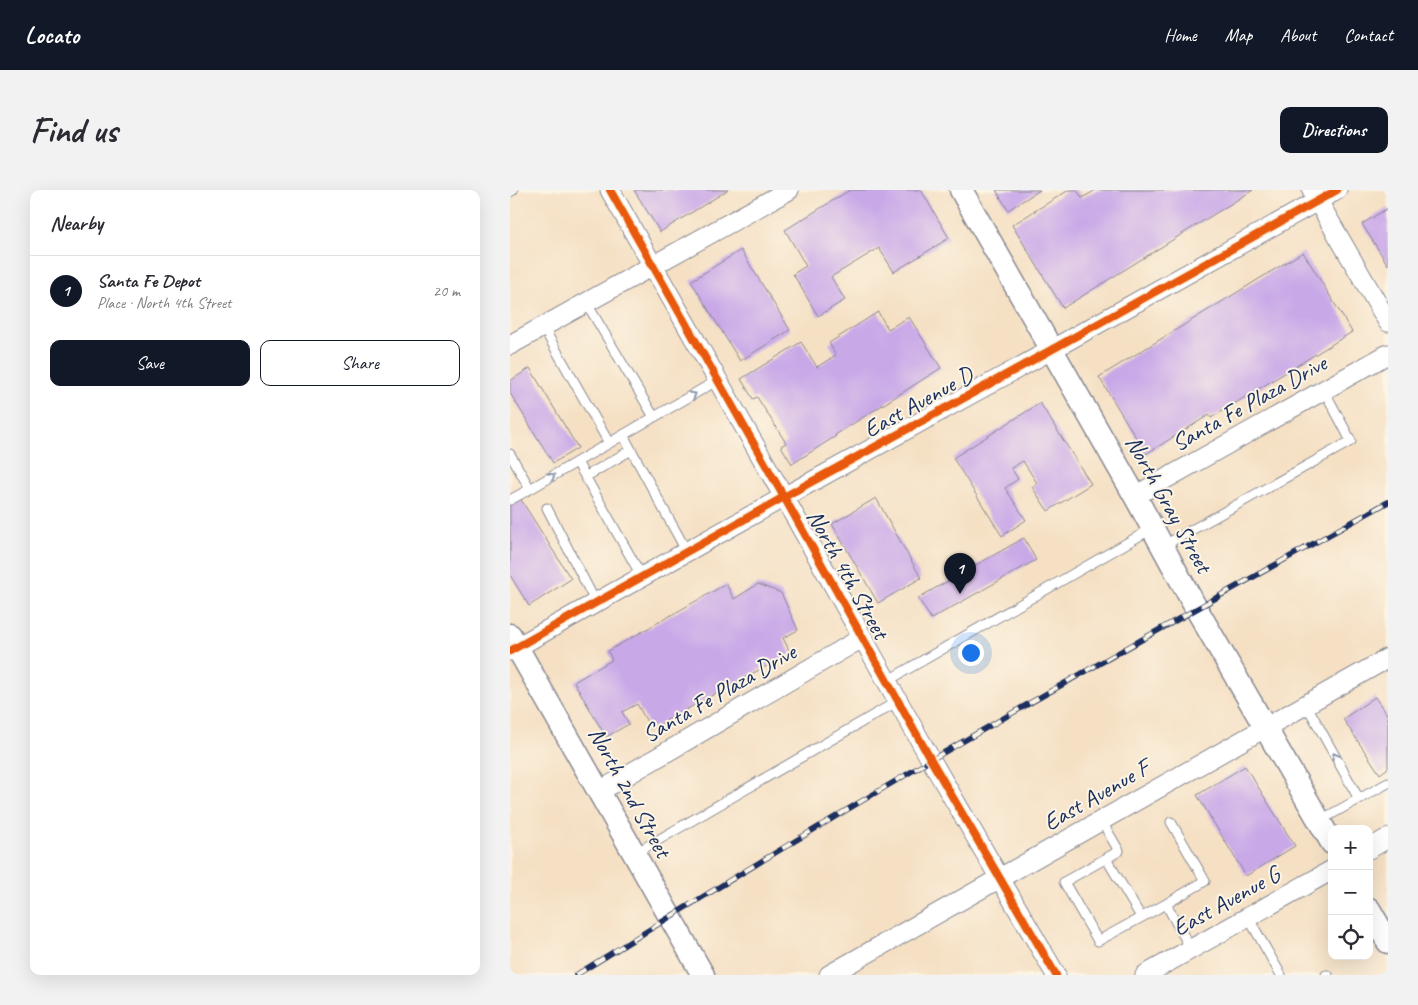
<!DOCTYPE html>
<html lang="en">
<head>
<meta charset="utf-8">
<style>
  :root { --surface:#fff; --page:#f2f2f3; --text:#2b2b33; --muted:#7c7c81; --line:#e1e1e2; --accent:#111827 }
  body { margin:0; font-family:Caveat,sans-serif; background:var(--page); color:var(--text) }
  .controls { position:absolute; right:15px; bottom:15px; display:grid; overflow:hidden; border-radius:10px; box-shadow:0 5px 20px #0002 }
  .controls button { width:45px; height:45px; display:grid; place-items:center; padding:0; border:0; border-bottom:1px solid var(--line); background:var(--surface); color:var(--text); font:25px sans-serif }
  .you { position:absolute; left:460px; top:462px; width:18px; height:18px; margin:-12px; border:4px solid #fff; border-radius:50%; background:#1a73e8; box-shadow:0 0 0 8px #1a73e833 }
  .badge { display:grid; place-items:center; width:32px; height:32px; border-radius:50%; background:var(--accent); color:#fff; font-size:16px; font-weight:700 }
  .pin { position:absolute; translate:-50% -41px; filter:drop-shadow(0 1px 2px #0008) }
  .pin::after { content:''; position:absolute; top:26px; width:18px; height:15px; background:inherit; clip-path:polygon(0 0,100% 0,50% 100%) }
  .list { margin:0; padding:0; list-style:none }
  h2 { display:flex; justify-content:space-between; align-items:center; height:65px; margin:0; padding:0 20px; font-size:21px }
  h2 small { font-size:16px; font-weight:400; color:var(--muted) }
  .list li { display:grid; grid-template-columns:32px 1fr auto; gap:15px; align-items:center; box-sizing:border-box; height:70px; padding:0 20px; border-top:1px solid var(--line) }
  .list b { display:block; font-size:19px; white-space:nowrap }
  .list p { margin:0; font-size:16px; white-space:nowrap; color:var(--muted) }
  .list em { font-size:16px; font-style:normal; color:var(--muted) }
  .actions { display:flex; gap:10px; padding:15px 20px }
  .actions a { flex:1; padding:11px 0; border:1px solid var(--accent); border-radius:10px; text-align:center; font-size:18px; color:var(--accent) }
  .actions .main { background:var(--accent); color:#fff }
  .icon { flex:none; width:28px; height:28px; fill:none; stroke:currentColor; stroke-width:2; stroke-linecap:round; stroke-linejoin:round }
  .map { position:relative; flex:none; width:878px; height:785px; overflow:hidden; border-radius:10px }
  header { display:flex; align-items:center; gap:30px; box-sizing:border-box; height:70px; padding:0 25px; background:var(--accent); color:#fff }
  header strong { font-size:24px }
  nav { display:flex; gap:28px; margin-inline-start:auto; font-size:18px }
  .intro { display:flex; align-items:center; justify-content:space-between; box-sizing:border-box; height:120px; padding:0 30px }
  h1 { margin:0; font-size:35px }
  .button { padding:12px 22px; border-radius:10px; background:var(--accent); color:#fff; font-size:18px; font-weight:700 }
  main { display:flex; gap:30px; padding:0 30px }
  aside { flex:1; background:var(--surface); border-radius:10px; box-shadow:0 5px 20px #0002 }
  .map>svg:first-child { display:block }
  .building { fill:#c9a8e8 }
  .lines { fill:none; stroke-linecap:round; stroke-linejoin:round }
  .service-casing { stroke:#888891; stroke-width:11 }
  .minor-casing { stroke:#888891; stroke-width:21 }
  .tertiary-casing { stroke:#888891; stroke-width:25 }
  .service { stroke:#fff; stroke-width:9 }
  .minor { stroke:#fff; stroke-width:19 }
  .tertiary { stroke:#fff; stroke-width:22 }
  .rail-casing { stroke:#1b2f5e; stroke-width:5.5 }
  .rail { stroke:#fcf5e5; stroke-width:4; stroke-dasharray:11; stroke-linecap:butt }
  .cycleway-casing { stroke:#fcf5e5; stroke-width:11 }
  .cycleway { stroke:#e8590c; stroke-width:8 }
  .oneway { stroke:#8d97ae }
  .labels { text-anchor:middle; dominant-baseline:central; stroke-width:4; stroke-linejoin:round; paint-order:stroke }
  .street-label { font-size:24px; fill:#1b2f5e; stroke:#fcf5e5 }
</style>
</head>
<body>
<header>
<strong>Locato</strong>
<nav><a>Home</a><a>Map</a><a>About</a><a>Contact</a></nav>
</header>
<div class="intro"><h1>Find us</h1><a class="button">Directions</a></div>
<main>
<aside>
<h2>Nearby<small></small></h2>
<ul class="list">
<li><span class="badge">1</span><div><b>Santa Fe Depot</b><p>Place · North 4th Street</p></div><em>20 m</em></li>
</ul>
<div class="actions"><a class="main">Save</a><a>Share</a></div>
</aside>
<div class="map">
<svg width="878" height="785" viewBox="0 0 878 785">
  <rect width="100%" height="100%" fill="#fcf5e5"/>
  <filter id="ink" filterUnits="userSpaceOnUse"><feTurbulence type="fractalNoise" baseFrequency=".02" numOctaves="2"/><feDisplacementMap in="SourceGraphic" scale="10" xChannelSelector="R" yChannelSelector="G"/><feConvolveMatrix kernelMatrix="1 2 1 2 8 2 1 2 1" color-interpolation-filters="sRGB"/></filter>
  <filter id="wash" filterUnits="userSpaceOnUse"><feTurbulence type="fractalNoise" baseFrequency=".0096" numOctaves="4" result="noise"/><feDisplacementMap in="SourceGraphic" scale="20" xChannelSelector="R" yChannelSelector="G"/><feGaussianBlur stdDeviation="1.12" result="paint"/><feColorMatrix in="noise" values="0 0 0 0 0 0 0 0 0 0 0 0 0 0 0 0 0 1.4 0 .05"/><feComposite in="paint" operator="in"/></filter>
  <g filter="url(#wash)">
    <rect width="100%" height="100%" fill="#f5e0c4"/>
    <g id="blocks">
      <path class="building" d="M 124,0 L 218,0 L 150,42 Z
        M 340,0 L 411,0 L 439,48 L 384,82 L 369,58 L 321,87 L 335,110 L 308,126 L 283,84 L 296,76 L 275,40 Z
        M 486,0 L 530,0 L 498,20 Z
        M 559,0 L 567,0 L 572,8 L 586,0 L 743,0 L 553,118 L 502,35 Z
        M 878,18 L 878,75 L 852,34 Z
        M 231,60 L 280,140 L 230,171 L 181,91 Z
        M 793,62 L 842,142 L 701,228 L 699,225 L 636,264 L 589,187 Z
        M 368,122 L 378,139 L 399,127 L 431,178 L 325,245 L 326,246 L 282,274 L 271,256 L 276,253 L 247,207 L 243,209 L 231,189 L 291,152 L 307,177 L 326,165 L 319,153 Z
        M 20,178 L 68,258 L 43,273 L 0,203 L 0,191 Z
        M 530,213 L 581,294 L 538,321 L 522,297 L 527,293 L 513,271 L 501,278 L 508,289 L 495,298 L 516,330 L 492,346 L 443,268 Z
        M 10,308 L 61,389 L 19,416 L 0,385 L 0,314 Z
        M 366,308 L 411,388 L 368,413 L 322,334 Z
        M 514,348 L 526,370 L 421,429 L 408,408 Z
        M 216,394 L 224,409 L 248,394 L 271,403 L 288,440 L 273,448 L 281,464 L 239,485 L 141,539 L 127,514 L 112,522 L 119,534 L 96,547 L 64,492 L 102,470 L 98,461 Z
        M 865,507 L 878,526 L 878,578 L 870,584 L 833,529 Z
        M 735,576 L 785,656 L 736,686 L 687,605 Z"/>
    </g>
  </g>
  <g filter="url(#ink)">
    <use href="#blocks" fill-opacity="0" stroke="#888891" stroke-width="1"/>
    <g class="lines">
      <defs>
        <path id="service" d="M 0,2 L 3,0
          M 76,112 L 144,227
          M 33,137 L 99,253
          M 113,245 L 177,362
          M 0,264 L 20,299 L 208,190
          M 67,272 L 132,387
          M 75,287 L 121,260
          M 0,310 L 20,299
          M 37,318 L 86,413
          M 653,356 L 841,251 L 814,200
          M 377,491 L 643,338
          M 796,514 L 849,609
          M 591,630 L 609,661 L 554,692 L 588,751 L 656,714 L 681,759
          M 809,631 L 878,593
          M 124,664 L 388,511
          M 596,668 L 631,727
          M 656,714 L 695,691 L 661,632
          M 738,727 L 771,785
          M 816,785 L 818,785"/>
        <path id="minor" d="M 100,0 L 274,307 L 421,570 L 546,785
          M 802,1 L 878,132
          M 0,155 L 279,0
          M 625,306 L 878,164
          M 0,461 L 274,307 L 541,160 L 827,0
          M 90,601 L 352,448
          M 859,659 L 878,648
          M 319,785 L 878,468
          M 635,785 L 822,680"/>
        <path id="tertiary" d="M 451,0 L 625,306 L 686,418 L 822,653
          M 0,445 L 193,785
          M 859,719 L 878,752"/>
      </defs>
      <use href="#service" class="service-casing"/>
      <use href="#minor" class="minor-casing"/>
      <use href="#tertiary" class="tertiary-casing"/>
      <use href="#service" class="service"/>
      <use href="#minor" class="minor"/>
      <use href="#tertiary" class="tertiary"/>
      <defs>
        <path id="rail" d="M 66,785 C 183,712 302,640 421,570 C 572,482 725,397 878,312"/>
      </defs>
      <use href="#rail" class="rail-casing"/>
      <use href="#rail" class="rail"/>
      <defs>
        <path id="cycleway" d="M 100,0 L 274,307 L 421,570 L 546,785
          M 0,461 L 274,307 L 541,160 L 827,0"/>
      </defs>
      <use href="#cycleway" class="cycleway-casing"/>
      <use href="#cycleway" class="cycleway"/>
    </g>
    <defs><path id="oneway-chevron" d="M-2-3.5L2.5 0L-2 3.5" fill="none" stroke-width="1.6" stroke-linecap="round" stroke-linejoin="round" transform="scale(1.25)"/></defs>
    <g class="oneway">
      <use href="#oneway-chevron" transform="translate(183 205) rotate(-30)"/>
      <use href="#oneway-chevron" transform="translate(42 286) rotate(-30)"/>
      <use href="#oneway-chevron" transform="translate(825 566) rotate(-119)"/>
    </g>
  </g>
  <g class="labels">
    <g class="street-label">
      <text transform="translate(408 212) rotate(-29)">East Avenue D</text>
      <text transform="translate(739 213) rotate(-29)">Santa Fe Plaza Drive</text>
      <text transform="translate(659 314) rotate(61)">North Gray Street</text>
      <text transform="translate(338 384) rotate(61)">North 4th Street</text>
      <text transform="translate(209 503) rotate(-30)">Santa Fe Plaza Drive</text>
      <text transform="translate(120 602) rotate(61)">North 2nd Street</text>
      <text transform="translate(586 605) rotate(-30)">East Avenue F</text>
      <text transform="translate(716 711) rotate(-29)">East Avenue G</text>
    </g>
  </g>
</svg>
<div class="controls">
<button>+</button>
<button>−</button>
<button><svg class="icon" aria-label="locate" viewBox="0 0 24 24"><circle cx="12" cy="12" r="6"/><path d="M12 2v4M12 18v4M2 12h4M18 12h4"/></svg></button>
</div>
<div class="you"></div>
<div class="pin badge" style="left:450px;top:404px">1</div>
</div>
</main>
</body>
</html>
